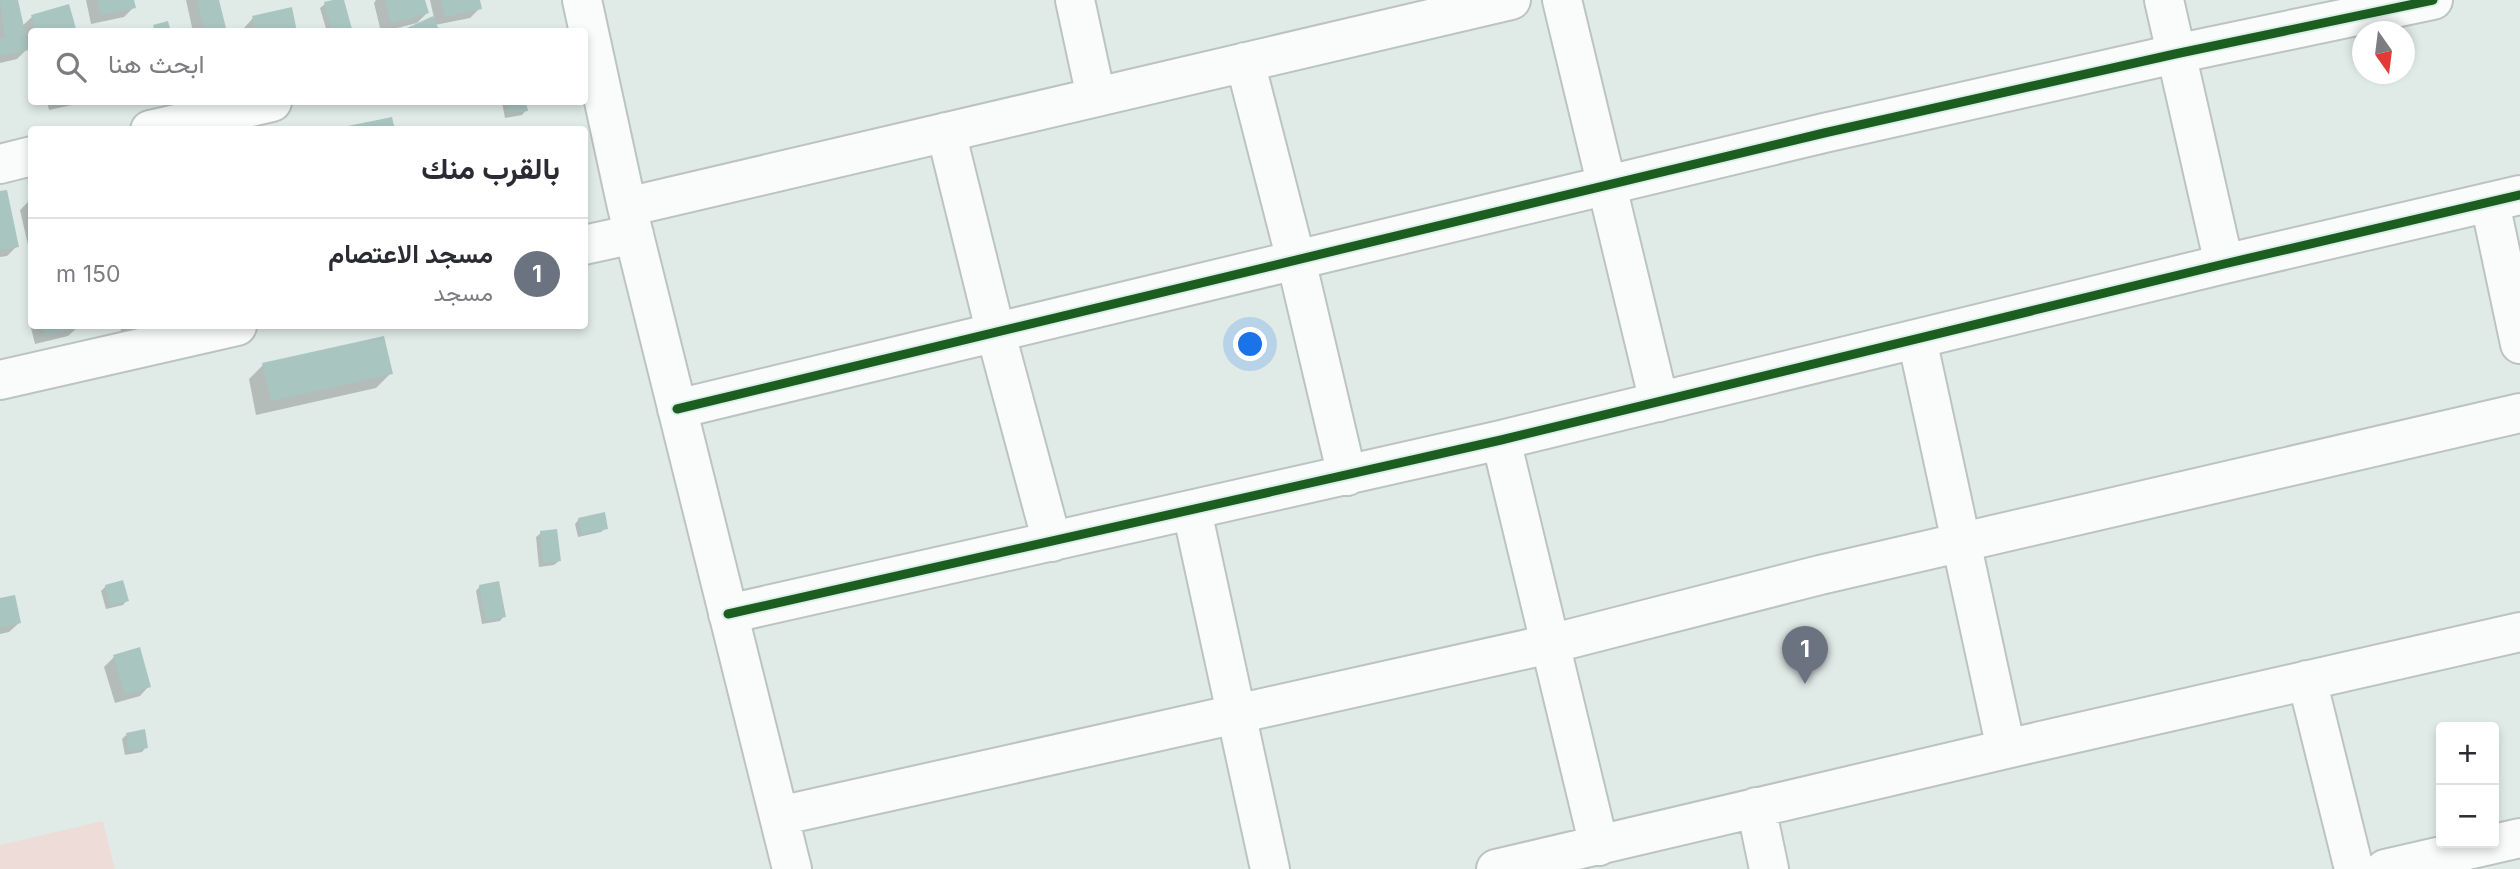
<!DOCTYPE html>
<html lang="ar">
<head>
<meta charset="utf-8">
<style>
  :root { --surface:#fff; --page:#f7f7f7; --text:#2b2b33; --muted:#7c7c81; --line:#e1e1e2; --accent:#5f6765 }
  body { margin:0; font-family:Inter,Vazirmatn,sans-serif; background:var(--page); color:var(--text); direction:rtl }
  .controls { position:absolute; right:21px; bottom:21px; display:grid; overflow:hidden; border-radius:7px; box-shadow:0 4px 10px #0003 }
  .controls button { width:63px; height:63px; display:grid; place-items:center; padding:0; border:0; border-bottom:2px solid var(--line); background:var(--surface); color:var(--text); font:35px sans-serif }
  .compass { position:absolute; left:2352px; top:21px; width:63px; height:63px; border-radius:50%; background:var(--surface); box-shadow:0 4px 10px #0003; rotate:166deg }
  .you { position:absolute; left:1251px; top:345px; width:24px; height:24px; margin:-18px; border:5px solid #fff; border-radius:50%; background:#1a73e8; box-shadow:0 0 0 10px #1a73e833 }
  .badge { display:grid; place-items:center; width:46px; height:46px; border-radius:50%; background:var(--accent); color:#fff; font-size:23px; font-weight:700 }
  .pin { position:absolute; translate:-50% -58px; filter:drop-shadow(0 2px 4px #0008) }
  .pin::after { content:''; position:absolute; top:37px; width:24px; height:21px; background:inherit; clip-path:polygon(0 0,100% 0,50% 100%) }
  .list { margin:0; padding:0; list-style:none }
  h2 { display:flex; justify-content:space-between; align-items:center; height:91px; margin:0; padding:0 28px; font-size:30px }
  h2 small { font-size:23px; font-weight:400; color:var(--muted) }
  .list li { display:grid; grid-template-columns:46px 1fr auto; gap:21px; align-items:center; box-sizing:border-box; height:112px; padding:0 28px; border-top:2px solid var(--line) }
  .list b { display:block; font-size:26px; white-space:nowrap }
  .list p { margin:0; font-size:23px; white-space:nowrap; color:var(--muted) }
  .list em { font-size:23px; font-style:normal; color:var(--muted) }
  .icon { flex:none; width:38px; height:38px; fill:none; stroke:currentColor; stroke-width:2; stroke-linecap:round; stroke-linejoin:round }
  .map { position:relative; flex:none; width:2520px; height:869px; overflow:hidden; direction:ltr }
  .search { position:absolute; background:var(--surface); box-shadow:0 4px 10px #0003; left:28px; top:28px; width:560px; height:77px; display:flex; align-items:center; gap:18px; box-sizing:border-box; padding:0 24px; border-radius:7px; color:var(--muted); font-size:26px }
  .panel { position:absolute; background:var(--surface); box-shadow:0 4px 10px #0003; left:28px; top:126px; width:560px; height:203px; border-radius:7px; direction:rtl }
  .map>svg:first-child { display:block }
  .green { fill:#eedcd9 }
  .shadow { fill:#0003 }
  .building { fill:#a9c5bf }
  .lines { fill:none; stroke-linecap:round; stroke-linejoin:round }
  .minor-casing { stroke:#bcc4c2; stroke-width:42 }
  .minor { stroke:#fafcfc; stroke-width:38 }
  .cycleway-casing { stroke:#dcefea; stroke-width:13 }
  .cycleway { stroke:#1b5e20; stroke-width:9 }
</style>
</head>
<body>
<div class="map">
<svg width="2520" height="869" viewBox="0 0 2520 869">
  <rect width="100%" height="100%" fill="#e0ebe8"/>
  <path class="green" d="M 103,821 L 115,869 L 0,869 L 0,845 Z"/>
  <path class="shadow" d="M 0,0 L 17,0 L 22,26 L 32,17 L 76,32 L 32,32 L 32,59 L 28,48 L 17,59 L 0,63 Z
    M 86,0 L 132,0 L 134,7 L 124,17 L 91,24 Z
    M 186,0 L 217,0 L 225,32 L 193,32 Z
    M 342,0 L 351,29 L 348,32 L 327,32 L 320,8 L 325,4 Z
    M 376,0 L 423,0 L 427,13 L 417,23 L 381,32 L 374,3 Z
    M 430,0 L 478,0 L 480,8 L 470,18 L 435,25 L 438,32 L 405,32 L 434,18 Z
    M 253,18 L 296,32 L 244,32 L 244,28 Z
    M 47,102 L 86,102 L 49,110 Z
    M 502,102 L 524,102 L 526,110 L 522,115 L 505,118 Z
    M 0,193 L 17,246 L 7,256 L 0,257 Z
    M 30,200 L 32,200 L 31,258 L 20,210 Z
    M 32,313 L 32,326 L 78,327 L 68,336 L 35,344 L 28,316 Z
    M 120,326 L 147,326 L 141,331 L 122,336 Z
    M 263,365 L 391,373 L 376,388 L 256,415 L 249,379 Z
    M 579,519 L 606,528 L 601,532 L 578,537 L 575,524 Z
    M 541,533 L 559,561 L 554,565 L 539,567 L 536,537 Z
    M 106,586 L 127,600 L 123,605 L 106,609 L 101,591 Z
    M 480,586 L 504,616 L 500,621 L 482,624 L 476,591 Z
    M 0,600 L 19,623 L 9,632 L 0,634 Z
    M 114,657 L 149,686 L 140,696 L 115,703 L 104,667 Z
    M 126,735 L 146,747 L 142,752 L 125,755 L 122,739 Z"/>
  <path class="building" d="M 0,0 L 18,0 L 29,50 L 0,56 L 0,38 L 5,37 Z
    M 97,0 L 134,0 L 136,8 L 101,15 Z
    M 197,0 L 219,0 L 227,32 L 205,32 Z
    M 333,0 L 344,0 L 352,29 L 332,32 L 324,2 Z
    M 385,0 L 425,0 L 429,13 L 391,23 Z
    M 441,0 L 480,0 L 482,9 L 445,17 Z
    M 69,4 L 77,32 L 36,32 L 31,15 Z
    M 292,7 L 297,32 L 256,32 L 252,16 Z
    M 433,16 L 440,32 L 408,32 L 407,28 Z
    M 168,21 L 171,32 L 155,32 L 153,25 Z
    M 507,102 L 526,102 L 528,111 L 509,114 Z
    M 392,117 L 395,130 L 338,130 L 338,128 Z
    M 7,190 L 19,247 L 0,250 L 0,191 Z
    M 42,326 L 83,326 L 83,327 L 45,336 Z
    M 384,336 L 393,374 L 271,401 L 262,363 Z
    M 605,512 L 608,529 L 582,534 L 578,518 Z
    M 557,529 L 561,561 L 543,563 L 540,531 Z
    M 123,580 L 129,601 L 110,606 L 105,585 Z
    M 499,581 L 506,617 L 486,621 L 479,585 Z
    M 15,595 L 21,623 L 0,628 L 0,598 Z
    M 140,647 L 151,687 L 125,695 L 113,655 Z
    M 145,729 L 148,748 L 129,752 L 126,733 Z"/>
  <g class="lines">
    <defs>
      <path id="minor" d="M 582,0 L 627,207 L 792,869
        M 1075,0 L 1096,97
        M 1562,0 L 1659,402
        M 2164,0 L 2224,264
        M 1245,62 L 1296,260 L 1347,476
        M 150,130 L 272,102
        M 946,132 L 996,334 L 1052,542
        M 0,164 L 32,156
        M 2490,203 L 2520,344
        M 627,207 L 1511,0
        M 584,245 L 634,234
        M 1917,339 L 2006,749
        M 0,380 L 237,326
        M 677,409 L 1824,133 L 2175,54 L 2433,0
        M 1501,440 L 1599,846
        M 1192,511 L 1270,869
        M 728,614 L 1501,440 L 2224,264 L 2520,195
        M 2307,680 L 2354,869
        M 1756,807 L 1769,869
        M 779,816 L 1550,644 L 1820,575 L 2520,413
        M 1496,869 L 2006,749 L 2520,632
        M 2385,869 L 2520,838"/>
    </defs>
    <use href="#minor" class="minor-casing"/>
    <use href="#minor" class="minor"/>
    <defs>
      <path id="cycleway" d="M 677,409 L 1824,133 L 2175,54 L 2433,0
        M 728,614 L 1501,440 L 2224,264 L 2520,195"/>
    </defs>
    <use href="#cycleway" class="cycleway-casing"/>
    <use href="#cycleway" class="cycleway"/>
  </g>
</svg>
<div class="controls">
<button>+</button>
<button>−</button>
</div>
<svg class="compass" viewBox="-18 -18 36 36"><path d="M0-13l5 13h-10z" fill="#e53935"/><path d="M0 13l5-13h-10z" fill="#7c7c81"/></svg>
<div class="you"></div>
<div class="pin badge" style="left:1805px;top:684px;background:#6b7280">1</div>
<div class="search"><svg class="icon" aria-label="search" viewBox="0 0 24 24"><circle cx="10" cy="10" r="6"/><path d="M15 15l6 6"/></svg>ابحث هنا</div>
<section class="panel">
<h2>بالقرب منك<small></small></h2>
<ul class="list">
<li><span class="badge" style="background:#6b7280">1</span><div><b>مسجد الاعتصام</b><p>مسجد</p></div><em>150 m</em></li>
</ul>
</section>
</div>
</body>
</html>
